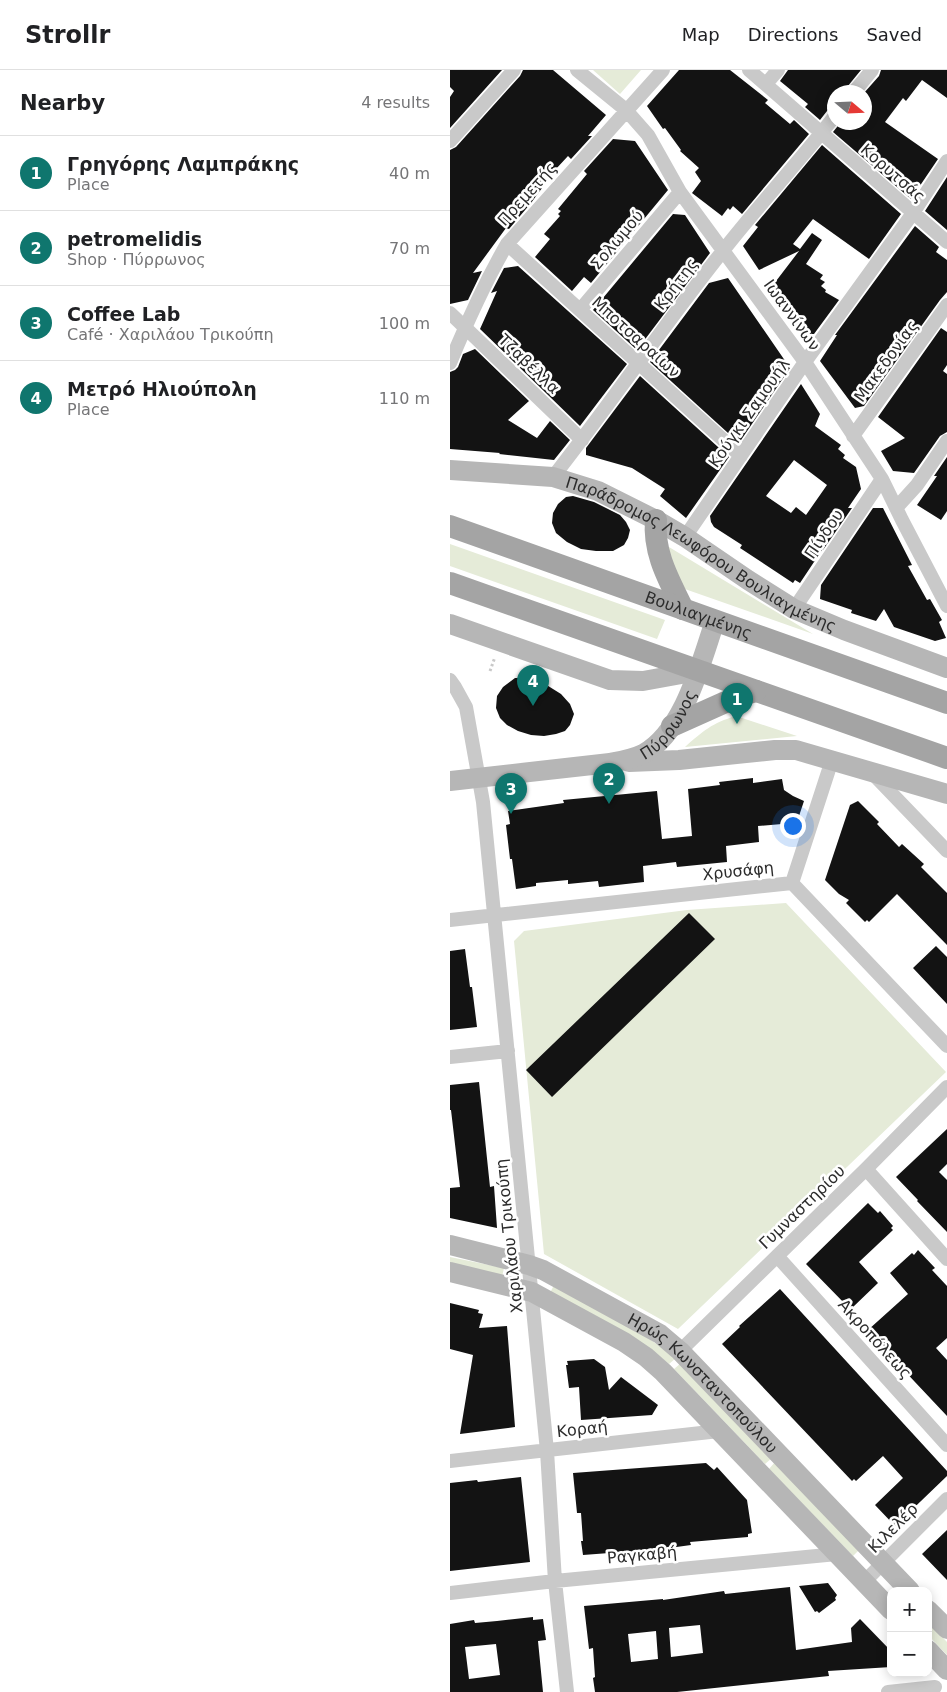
<!DOCTYPE html>
<html lang="en">
<head>
<meta charset="utf-8">
<style>
  :root { --surface:#fff; --page:#f6f6f6; --text:#202124; --muted:#757577; --line:#e0e0e0; --accent:#0f766e }
  body { margin:0; font-family:"DejaVu Sans",sans-serif; background:var(--page); color:var(--text) }
  .controls { position:absolute; right:15px; bottom:15px; display:grid; overflow:hidden; border-radius:10px; box-shadow:0 2px 12px #0003 }
  .controls button { width:45px; height:45px; display:grid; place-items:center; padding:0; border:0; border-bottom:1px solid var(--line); background:var(--surface); color:var(--text); font:25px sans-serif }
  .compass { position:absolute; left:377px; top:15px; width:45px; height:45px; border-radius:50%; background:var(--surface); box-shadow:0 2px 12px #0003; rotate:109deg }
  .you { position:absolute; left:342px; top:755px; width:18px; height:18px; margin:-12px; border:4px solid #fff; border-radius:50%; background:#1a73e8; box-shadow:0 0 0 8px #1a73e833 }
  .badge { display:grid; place-items:center; width:32px; height:32px; border-radius:50%; background:var(--accent); color:#fff; font-size:16px; font-weight:700 }
  .pin { position:absolute; translate:-50% -41px; filter:drop-shadow(0 1px 2px #0008) }
  .pin::after { content:''; position:absolute; top:26px; width:18px; height:15px; background:inherit; clip-path:polygon(0 0,100% 0,50% 100%) }
  .list { margin:0; padding:0; list-style:none }
  h2 { display:flex; justify-content:space-between; align-items:center; height:65px; margin:0; padding:0 20px; font-size:21px }
  h2 small { font-size:16px; font-weight:400; color:var(--muted) }
  .list li { display:grid; grid-template-columns:32px 1fr auto; gap:15px; align-items:center; box-sizing:border-box; height:75px; padding:0 20px; border-top:1px solid var(--line) }
  .list b { display:block; font-size:19px; white-space:nowrap }
  .list p { margin:0; font-size:16px; white-space:nowrap; color:var(--muted) }
  .list em { font-size:16px; font-style:normal; color:var(--muted) }
  .map { position:relative; flex:none; width:497px; height:1622px; overflow:hidden }
  header { display:flex; align-items:center; gap:30px; box-sizing:border-box; height:70px; padding:0 25px; background:var(--surface); border-bottom:1px solid var(--line) }
  header strong { font-size:24px }
  nav { display:flex; gap:28px; margin-inline-start:auto; font-size:18px }
  main { display:flex }
  aside { flex:1; background:var(--surface) }
  .map>svg:first-child { display:block }
  .green { fill:#e5ebd8 }
  .building { fill:#131313; fill-rule:evenodd }
  .lines { fill:none; stroke-linecap:round; stroke-linejoin:round }
  .path { stroke:#c9c9c9; stroke-width:3; stroke-dasharray:2.5 2.5; stroke-linecap:butt }
  .street { stroke:#c9c9c9; stroke-width:14 }
  .secondary { stroke:#b6b6b6; stroke-width:20 }
  .primary { stroke:#a4a4a4; stroke-width:22 }
  .labels { text-anchor:middle; dominant-baseline:central; stroke-width:5; stroke-linejoin:round; paint-order:stroke }
  .street-label { font-size:16px; fill:#2c2c2c; stroke:#fff }
</style>
</head>
<body>
<header>
<strong>Strollr</strong>
<nav><a>Map</a><a>Directions</a><a>Saved</a></nav>
</header>
<main>
<aside>
<h2>Nearby<small>4 results</small></h2>
<ul class="list">
<li><span class="badge">1</span><div><b>Γρηγόρης Λαμπράκης</b><p>Place</p></div><em>40 m</em></li>
<li><span class="badge">2</span><div><b>petromelidis</b><p>Shop · Πύρρωνος</p></div><em>70 m</em></li>
<li><span class="badge">3</span><div><b>Coffee Lab</b><p>Café · Χαριλάου Τρικούπη</p></div><em>100 m</em></li>
<li><span class="badge">4</span><div><b>Μετρό Ηλιούπολη</b><p>Place</p></div><em>110 m</em></li>
</ul>
</aside>
<div class="map">
<svg width="497" height="1622" viewBox="0 0 497 1622">
  <rect width="100%" height="100%" fill="#fff"/>
  <path class="green" d="M 143,0 L 191,0 L 170,24 Z
    M 0,474 L 215,550 L 207,569 L 0,496 Z
    M 217,477 L 219,477 L 363,564 L 232,518 Z
    M 286,646 L 347,666 L 235,677 C 253,661 262,653 286,646 Z
    M 336,833 L 496,1002 L 228,1259 L 94,1184 L 64,871 L 74,861 L 237,840 Z
    M 0,1187 L 54,1198 L 52,1207 L 0,1196 Z
    M 104,1215 L 198,1268 L 226,1288 L 219,1294 L 203,1281 L 100,1223 Z
    M 231,1293 L 322,1388 L 315,1394 L 224,1299 Z
    M 325,1392 L 409,1480 L 403,1486 L 319,1399 Z
    M 478,1552 L 497,1572 L 497,1585 L 478,1565 Z"/>
  <path class="building" d="M 0,0 L 52,0 L 0,58 L 0,27 L 4,21 L 0,17 Z
    M 73,0 L 103,0 L 156,45 L 138,66 L 142,66 L 121,89 L 118,86 L 93,113 L 95,114 L 81,133 L 59,159 L 56,158 L 23,203 L 32,201 L 18,230 L 0,234 L 0,80 L 6,77 L 70,6 Z
    M 229,0 L 280,0 L 318,30 L 315,33 L 340,54 L 344,50 L 359,64 L 292,144 L 283,136 L 280,140 L 278,138 L 272,146 L 242,123 L 251,111 L 245,102 L 249,98 L 230,81 L 231,80 L 215,58 L 213,59 L 197,36 Z
    M 338,0 L 411,0 L 393,22 L 384,22 L 384,32 L 370,50 L 355,37 L 358,34 L 330,11 Z
    M 431,0 L 497,0 L 497,28 L 472,10 L 456,31 L 453,28 L 435,52 L 488,89 L 461,129 L 383,62 L 391,52 L 414,52 L 414,23 L 429,6 Z
    M 163,69 L 185,71 L 218,120 L 141,213 L 134,207 L 122,221 L 85,187 L 100,169 L 94,164 L 110,146 L 108,144 L 111,141 L 108,139 L 137,104 L 134,101 Z
    M 372,75 L 451,144 L 419,189 L 363,149 L 343,174 L 350,179 L 362,163 L 372,170 L 356,194 L 373,205 L 370,209 L 375,212 L 371,216 L 376,220 L 375,222 L 389,230 L 364,264 L 351,264 L 320,219 L 349,181 L 309,200 L 293,176 L 308,157 L 305,155 Z
    M 497,107 L 497,160 L 475,141 Z
    M 223,144 L 235,145 L 260,183 L 187,280 L 143,240 Z
    M 465,156 L 489,177 L 486,182 L 497,190 L 497,222 L 490,230 L 414,336 L 405,338 L 370,291 L 387,265 L 385,265 Z
    M 68,196 L 177,294 L 130,356 L 30,259 L 47,221 L 41,223 L 54,198 Z
    M 278,208 L 340,298 L 289,373 L 200,292 L 259,213 Z
    M 491,258 L 497,262 L 497,295 L 493,301 L 497,304 L 497,362 L 490,366 L 464,403 L 443,401 L 431,381 L 455,368 L 428,347 Z
    M 25,279 L 79,331 L 58,350 L 87,368 L 100,351 L 120,370 L 104,390 L 49,384 L 50,383 L 0,379 L 0,302 L 5,300 L 8,297 L 13,284 Z
    M 190,306 L 279,387 L 236,448 L 210,426 L 215,419 L 182,398 L 136,385 L 136,378 Z
    M 351,314 L 370,344 L 365,356 L 391,375 L 388,379 L 395,385 L 393,388 L 406,397 L 411,419 L 398,438 L 402,438 L 373,480 L 374,477 L 350,513 L 345,510 L 343,513 L 290,478 L 292,475 L 264,457 L 261,452 L 260,446 ZM 344,390 L 377,415 L 356,445 L 346,437 L 341,443 L 316,426 Z
    M 497,387 L 497,441 L 491,450 L 467,435 L 487,406 L 484,406 Z
    M 123,426 L 144,432 L 170,445 L 176,452 L 180,460 L 178,468 L 174,475 L 163,481 L 146,481 L 131,479 L 117,472 L 106,463 L 102,453 L 103,443 L 108,434 L 116,427 Z
    M 423,438 L 433,438 L 462,495 L 458,496 L 477,530 L 480,529 L 492,550 L 489,552 L 496,568 L 485,571 L 444,557 L 434,539 L 426,551 L 401,543 L 402,540 L 370,529 L 371,515 Z
    M 65,608 L 79,608 L 95,614 L 111,624 L 120,634 L 124,644 L 120,655 L 115,661 L 106,664 L 94,666 L 81,665 L 68,661 L 57,655 L 50,648 L 46,638 L 47,626 L 53,617 Z
    M 303,708 L 303,713 L 332,709 L 334,720 L 343,726 L 354,731 L 345,758 L 332,754 L 308,756 L 309,772 L 276,776 L 277,792 L 227,797 L 226,792 L 193,796 L 194,812 L 149,817 L 148,811 L 118,814 L 118,810 L 86,813 L 86,816 L 66,819 L 62,789 L 60,789 L 56,755 L 60,754 L 58,741 L 114,733 L 113,730 L 207,721 L 212,769 L 242,766 L 238,719 L 270,715 L 269,712 Z
    M 408,731 L 429,752 L 427,754 L 449,777 L 452,774 L 474,794 L 471,797 L 497,823 L 497,875 L 447,824 L 419,852 L 417,850 L 415,852 L 396,833 L 399,830 L 389,824 L 375,810 L 400,735 Z
    M 239,843 L 265,869 L 102,1027 L 76,1000 Z
    M 486,876 L 497,887 L 497,934 L 463,898 Z
    M 15,879 L 20,917 L 22,917 L 27,957 L 0,960 L 0,881 Z
    M 29,1012 L 40,1117 L 44,1116 L 47,1158 L 0,1148 L 0,1118 L 10,1117 L 1,1040 L 0,1040 L 0,1015 Z
    M 497,1059 L 497,1094 L 489,1102 L 497,1110 L 497,1162 L 467,1131 L 468,1130 L 446,1107 Z
    M 418,1133 L 428,1143 L 430,1141 L 443,1156 L 441,1158 L 443,1160 L 409,1192 L 428,1213 L 402,1238 L 400,1236 L 398,1237 L 356,1194 Z
    M 468,1180 L 485,1198 L 482,1200 L 497,1216 L 497,1268 L 486,1278 L 497,1290 L 497,1346 L 432,1277 L 426,1273 L 423,1265 L 418,1260 L 458,1224 L 440,1203 L 462,1183 L 464,1185 Z
    M 330,1219 L 497,1401 L 497,1406 L 445,1456 L 425,1435 L 453,1408 L 433,1386 L 406,1411 L 404,1409 L 402,1411 L 272,1274 L 290,1257 L 289,1256 Z
    M 0,1233 L 29,1240 L 28,1243 L 33,1244 L 29,1258 L 57,1256 L 65,1357 L 10,1364 L 23,1285 L 0,1279 Z
    M 144,1289 L 155,1297 L 159,1320 L 171,1307 L 208,1335 L 202,1345 L 131,1350 L 129,1317 L 119,1318 L 116,1295 L 118,1295 L 117,1291 Z
    M 256,1393 L 264,1400 L 267,1397 L 297,1430 L 302,1463 L 298,1464 L 298,1467 L 240,1472 L 241,1475 L 212,1479 L 133,1485 L 131,1471 L 133,1471 L 131,1443 L 127,1443 L 123,1403 Z
    M 71,1407 L 80,1492 L 0,1501 L 0,1413 L 27,1410 L 28,1412 Z
    M 497,1460 L 497,1510 L 472,1484 Z
    M 378,1513 L 387,1525 L 385,1528 L 386,1530 L 369,1543 L 367,1541 L 365,1542 L 349,1516 Z
    M 340,1517 L 346,1580 L 402,1572 L 401,1558 L 410,1549 L 441,1581 L 441,1597 L 378,1601 L 379,1606 L 227,1622 L 145,1622 L 143,1608 L 145,1607 L 143,1578 L 139,1579 L 134,1536 L 213,1529 L 213,1530 L 274,1521 L 275,1524 ZM 250,1555 L 253,1583 L 221,1587 L 219,1558 ZM 206,1561 L 208,1589 L 181,1592 L 178,1564 Z
    M 83,1547 L 83,1550 L 93,1549 L 96,1570 L 88,1571 L 93,1622 L 0,1622 L 0,1554 L 24,1550 L 25,1553 L 47,1551 ZM 46,1574 L 50,1605 L 19,1609 L 15,1577 Z"/>
  <g class="lines">
    <path class="path" d="M 40,601 L 45,587"/>
    <path class="street" d="M 127,0 L 176,40 L 198,65 L 230,122 L 355,292 L 432,409 L 452,450 L 497,536
      M 299,0 L 497,172
      M 316,14 L 328,0
      M 404,22 L 422,0
      M 0,71 L 64,0
      M 57,174 L 291,386
      M 130,240 L 230,122
      M 0,243 L 132,370
      M 0,293 C 17,252 35,212 57,174 L 213,0
      M 403,366 L 497,235
      M 103,407 C 161,333 214,255 272,182 C 308,136 348,93 384,47
      M 447,437 L 467,415 L 497,371
      M 235,467 L 355,292 L 463,143 L 497,91
      M 344,539 L 432,409
      M 0,610 L 5,617 L 16,637 L 33,732 L 97,1381 L 105,1511 L 117,1622
      M 423,704 L 497,781
      M 342,813 L 497,976
      M 342,813 L 382,690
      M 0,850 L 342,813
      M 0,987 L 58,981
      M 416,1099 L 497,1189
      M 327,1186 L 497,1375
      M 230,1281 L 416,1099 L 497,1017
      M 0,1391 L 269,1361
      M 414,1512 L 497,1429
      M 0,1523 L 105,1511 L 387,1484
      M 438,1622 L 485,1617"/>
    <g class="secondary">
      <path id="s1" d="M 0,400 L 103,407 L 148,421 L 206,450 L 235,467 L 298,510 L 344,539 L 394,560 L 497,598"/>
      <path d="M 0,554 L 160,610 L 193,611 L 248,601"/>
      <path d="M 179,692 L 229,690 L 325,680 L 346,680 L 497,724"/>
      <path id="s2" d="M 0,711 L 160,693 C 171,691 183,689 193,684 C 234,662 251,592 265,551"/>
      <path id="s3" d="M 0,1175 L 79,1195 L 93,1200 L 210,1264 L 230,1281 L 460,1521"/>
      <path d="M 0,1202 L 82,1222 L 174,1272 L 196,1287 L 213,1302 L 441,1540"/>
      <path d="M 478,1540 L 497,1559"/>
      <path d="M 478,1580 L 497,1600"/>
    </g>
    <g class="primary">
      <path d="M 206,450 C 203,483 219,510 233,539"/>
      <path id="s4" d="M 0,456 L 497,633"/>
      <path d="M 0,513 L 497,688"/>
      <path d="M 222,656 L 289,626 L 306,621"/>
    </g>
  </g>
  <g class="labels">
    <g class="street-label">
      <text transform="translate(443 103) rotate(41)">Κορυτσάς</text>
      <text transform="translate(77 124) rotate(-48)">Πρεμετής</text>
      <text transform="translate(167 170) rotate(-50)">Σολωμού</text>
      <text transform="translate(226 214) rotate(-53)">Κρήτης</text>
      <text transform="translate(342 245) rotate(54)">Ιωαννίνων</text>
      <text transform="translate(186 267) rotate(42)">Μποτσαραίων</text>
      <text transform="translate(436 291) rotate(-54)">Μακεδονίας</text>
      <text transform="translate(79 294) rotate(44)">Τζαβέλλα</text>
      <text transform="translate(299 343) rotate(-55)">Κούγκι Σαμουήλ</text>
      <text transform="translate(374 464) rotate(-56)">Πίνδου</text>
      <text stroke="none"><textPath href="#s1" startOffset="271">Παράδρομος Λεωφόρου Βουλιαγμένης</textPath></text>
      <text stroke="none"><textPath href="#s4" startOffset="264">Βουλιαγμένης</textPath></text>
      <text stroke="none"><textPath href="#s2" startOffset="235">Πύρρωνος</textPath></text>
      <text transform="translate(288 801) rotate(-6)">Χρυσάφη</text>
      <text transform="translate(352 1137) rotate(-44)">Γυμναστηρίου</text>
      <text transform="translate(59 1166) rotate(-96)">Χαριλάου Τρικούπη</text>
      <text transform="translate(425 1269) rotate(48)">Ακροπόλεως</text>
      <text stroke="none"><textPath href="#s3" startOffset="294">Ηρώς Κωνσταντοπούλου</textPath></text>
      <text transform="translate(132 1359) rotate(-6)">Κοραή</text>
      <text transform="translate(443 1458) rotate(-45)">Κιλελέρ</text>
      <text transform="translate(192 1485) rotate(-5)">Ραγκαβή</text>
    </g>
  </g>
</svg>
<div class="controls">
<button>+</button>
<button>−</button>
</div>
<svg class="compass" viewBox="-18 -18 36 36"><path d="M0-13l5 13h-10z" fill="#e53935"/><path d="M0 13l5-13h-10z" fill="#757577"/></svg>
<div class="you"></div>
<div class="pin badge" style="left:287px;top:654px">1</div>
<div class="pin badge" style="left:159px;top:734px">2</div>
<div class="pin badge" style="left:61px;top:744px">3</div>
<div class="pin badge" style="left:83px;top:636px">4</div>
</div>
</main>
</body>
</html>
